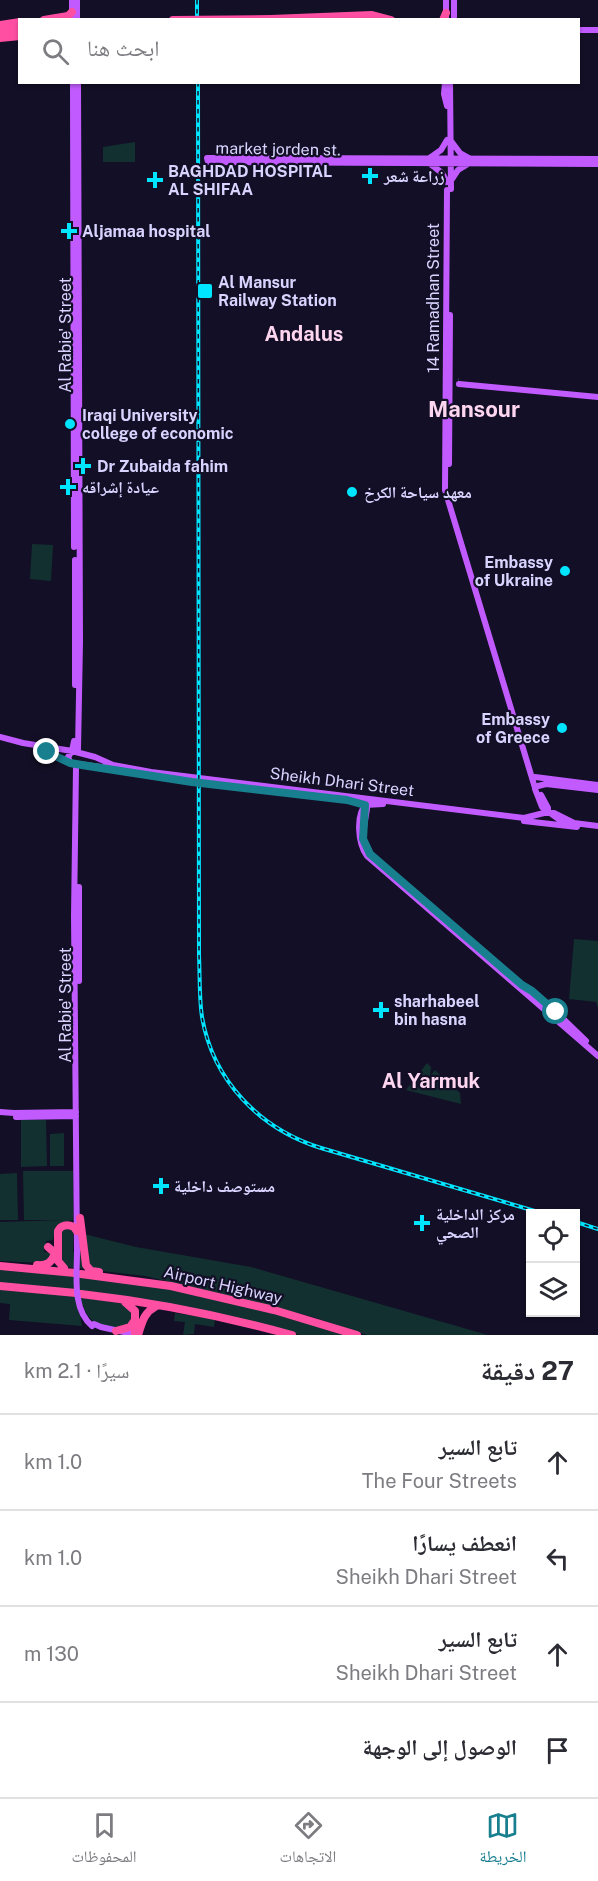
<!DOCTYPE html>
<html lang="ar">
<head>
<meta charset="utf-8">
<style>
  :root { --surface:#fff; --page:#f2f2f3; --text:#2b2b33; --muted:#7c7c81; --line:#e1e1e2; --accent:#187f8f }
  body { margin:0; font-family:"Public Sans","Noto Naskh Arabic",sans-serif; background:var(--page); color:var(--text); direction:rtl }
  .controls { position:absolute; right:18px; bottom:18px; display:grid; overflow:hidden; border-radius:0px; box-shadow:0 2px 4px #0004 }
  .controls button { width:54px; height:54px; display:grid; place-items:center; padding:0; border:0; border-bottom:2px solid var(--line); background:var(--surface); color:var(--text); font:30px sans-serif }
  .stop { position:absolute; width:18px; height:18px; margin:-14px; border:4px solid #187f8f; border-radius:50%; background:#fff }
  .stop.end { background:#187f8f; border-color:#fff; box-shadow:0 2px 6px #0008 }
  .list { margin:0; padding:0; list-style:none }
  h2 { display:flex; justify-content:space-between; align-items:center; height:78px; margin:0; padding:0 24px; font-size:26px }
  h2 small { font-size:20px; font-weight:400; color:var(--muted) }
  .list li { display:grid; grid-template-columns:39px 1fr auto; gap:18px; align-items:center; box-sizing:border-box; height:96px; padding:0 24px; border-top:2px solid var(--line) }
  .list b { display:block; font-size:22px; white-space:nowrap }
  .list p { margin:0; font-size:20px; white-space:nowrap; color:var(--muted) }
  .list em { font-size:20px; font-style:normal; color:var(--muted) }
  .icon { flex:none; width:33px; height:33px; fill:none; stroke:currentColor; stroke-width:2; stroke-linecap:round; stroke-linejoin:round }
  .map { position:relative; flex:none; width:598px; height:1335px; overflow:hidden; direction:ltr }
  .search { position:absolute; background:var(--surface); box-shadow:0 2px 4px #0004; left:18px; right:18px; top:18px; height:66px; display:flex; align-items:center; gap:15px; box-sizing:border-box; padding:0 21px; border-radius:0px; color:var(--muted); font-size:22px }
  .sheet { height:462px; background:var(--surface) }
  nav { display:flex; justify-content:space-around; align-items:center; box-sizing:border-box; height:84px; border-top:2px solid var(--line); background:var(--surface); font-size:16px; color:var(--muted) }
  nav a { display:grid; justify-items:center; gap:3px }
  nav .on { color:var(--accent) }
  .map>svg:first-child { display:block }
  .green { fill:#12302f }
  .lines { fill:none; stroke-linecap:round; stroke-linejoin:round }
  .major-tunnel { stroke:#312d47; stroke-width:6; stroke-dasharray:6 3; stroke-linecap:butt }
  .major { stroke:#c25bff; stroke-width:6 }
  .highway { stroke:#ff4fa3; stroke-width:8 }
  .rail-casing { stroke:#00e5ff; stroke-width:4 }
  .rail { stroke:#130f26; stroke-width:1.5; stroke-dasharray:4.5; stroke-linecap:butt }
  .major-bridge { stroke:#c25bff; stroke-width:6 }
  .highway-bridge { stroke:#ff4fa3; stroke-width:8 }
  .route { stroke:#187f8f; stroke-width:8 }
  .poi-dot { fill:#00e5ff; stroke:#130f26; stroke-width:2 }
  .labels { text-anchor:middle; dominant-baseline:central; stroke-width:4.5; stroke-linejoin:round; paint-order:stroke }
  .street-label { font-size:16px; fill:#d9d4ff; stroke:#130f26 }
  .poi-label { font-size:16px; font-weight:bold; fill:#d9d4ff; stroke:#130f26; text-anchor:start }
  .quarter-label { font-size:20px; font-weight:bold; fill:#ffd6f0; stroke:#130f26 }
  .district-label { font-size:22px; font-weight:bold; fill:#ffd6f0; stroke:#130f26 }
</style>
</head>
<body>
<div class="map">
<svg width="598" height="1335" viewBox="0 0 598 1335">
  <rect width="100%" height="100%" fill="#130f26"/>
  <path class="green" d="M 135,142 L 135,162 L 103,162 L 103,147 Z
    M 32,544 L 53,545 L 51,581 L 30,579 Z
    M 574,939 L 598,941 L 598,1008 L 596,1002 L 569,999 Z
    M 427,1063 L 431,1067 L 430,1076 L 435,1070 L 460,1093 L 461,1104 L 406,1090 Z
    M 21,1120 L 46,1120 L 47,1166 L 21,1167 Z
    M 64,1133 L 64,1166 L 50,1166 L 50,1134 Z
    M 23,1171 L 73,1171 L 73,1220 L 64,1222 L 56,1226 L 53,1240 L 46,1241 L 46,1247 L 44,1248 L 44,1252 L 53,1253 L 52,1255 L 43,1263 L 0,1261 L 0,1222 L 63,1220 L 24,1220 Z
    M 17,1173 L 18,1220 L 0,1220 L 0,1174 Z
    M 69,1226 L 75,1234 L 73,1234 L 73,1252 L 82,1253 L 87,1269 L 66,1267 L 59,1258 L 59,1231 Z
    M 84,1234 L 136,1247 L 251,1267 L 488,1335 L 367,1335 L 313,1317 L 250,1301 L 145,1276 L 93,1270 L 90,1268 Z
    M 0,1268 L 171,1288 L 228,1300 L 351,1335 L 300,1335 L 249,1321 L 0,1284 Z
    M 0,1287 L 121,1303 L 125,1304 L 134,1314 L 128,1327 C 108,1328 90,1328 83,1305 L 78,1305 L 82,1326 L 9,1320 L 10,1304 L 0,1303 Z
    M 175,1313 L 215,1319 L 214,1327 L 195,1324 L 194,1334 L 183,1335 L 185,1322 L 174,1321 Z"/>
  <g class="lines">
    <path class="major-tunnel" d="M 458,381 L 459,381"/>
    <path class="major" d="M 72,0 L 72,20
      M 77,0 L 77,20
      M 446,17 L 446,0
      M 454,20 L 454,0
      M 578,30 L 598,30
      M 73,82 L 74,547
      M 445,82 L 444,94 L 447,106
      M 450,82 L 451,189
      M 451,141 L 460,153 L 469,158
      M 431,157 L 441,150 L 447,140
      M 598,159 L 207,158 L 208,162 L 210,162 L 598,164
      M 429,163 L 442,173 L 447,182
      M 452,179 L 458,170 L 468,164
      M 447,190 L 445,490 L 535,788
      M 459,384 L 598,397
      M 449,464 L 450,315
      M 75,560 L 75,685
      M 0,737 L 23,743 L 72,751 L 95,757 L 113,765 L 151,772 L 524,818 L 544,813 L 554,813 L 574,823 L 598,826
      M 36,749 L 71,763 L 116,769
      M 78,749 L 80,642 L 78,82
      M 71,764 L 68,757 L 72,751 L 74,741
      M 76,767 L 74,916 L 77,1252
      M 535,777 L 598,785
      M 538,786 L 546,784 L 598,790
      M 535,789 L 542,807 L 564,823
      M 541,795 L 548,808 L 548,813
      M 349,800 L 365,805 L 383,804
      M 367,803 C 355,814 358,844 367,856 L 598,1056
      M 524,821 L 577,827
      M 363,833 L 367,809 L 364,802
      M 79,887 L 79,981
      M 522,985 L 533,992 L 552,1008 L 586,1041
      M 0,1112 L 14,1113 L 76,1112
      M 16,1117 L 76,1116
      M 94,1324 L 101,1327 L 137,1335"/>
    <path class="highway" d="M 271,19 L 372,15 L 391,20
      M 44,20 L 68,16 L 72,12
      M 443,20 L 446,13
      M 0,25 L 20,22
      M 0,30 L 20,28
      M 0,38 L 20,36
      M 80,1218 L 86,1265 L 91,1271 L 99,1272
      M 37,1265 C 46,1266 52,1263 55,1253 L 48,1247
      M 0,1266 L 75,1273
      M 64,1268 L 58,1261 L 58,1231 C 61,1225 67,1224 74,1227 L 77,1231
      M 81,1274 L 171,1286 L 274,1310 L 357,1335
      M 0,1286 L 76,1293
      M 81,1294 C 152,1302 223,1316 292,1335
      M 125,1302 L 135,1311 L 135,1334
      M 116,1331 L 130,1327 L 135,1320
      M 138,1335 C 142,1324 143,1313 155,1307"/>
    <defs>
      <path id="rail" d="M 197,0 L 197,17
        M 198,82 L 199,956 C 200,976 199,997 202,1017 C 213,1081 260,1129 321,1148 L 545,1214
        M 576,1222 L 598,1229"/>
    </defs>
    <use href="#rail" class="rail-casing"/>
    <use href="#rail" class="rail"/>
    <path class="major-bridge" d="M 77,1252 C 77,1276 72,1309 92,1326"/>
    <path class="highway-bridge" d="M 173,20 L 271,19"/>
  </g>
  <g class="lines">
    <path class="route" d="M 47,752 L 70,763 L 88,766 L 192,782 L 347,800 L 365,805 L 363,839 L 370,854 L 522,985 L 532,991 L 556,1012"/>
  </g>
  <g class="poi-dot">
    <path d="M367 167h6v6h6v6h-6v6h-6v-6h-6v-6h6z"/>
    <path d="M152 171h6v6h6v6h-6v6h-6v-6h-6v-6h6z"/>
    <path d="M66 222h6v6h6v6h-6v6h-6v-6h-6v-6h6z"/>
    <rect x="197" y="283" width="16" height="16" rx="3"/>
    <circle cx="70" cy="424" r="6"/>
    <path d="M80 457h6v6h6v6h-6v6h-6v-6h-6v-6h6z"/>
    <path d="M65 478h6v6h6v6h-6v6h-6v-6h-6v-6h6z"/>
    <circle cx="352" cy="492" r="6"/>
    <circle cx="565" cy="571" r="6"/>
    <circle cx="562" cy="728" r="6"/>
    <path d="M378 1001h6v6h6v6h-6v6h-6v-6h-6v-6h6z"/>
    <path d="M158 1177h6v6h6v6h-6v6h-6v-6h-6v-6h6z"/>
    <path d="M419 1214h6v6h6v6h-6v6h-6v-6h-6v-6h6z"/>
  </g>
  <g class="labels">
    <g class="street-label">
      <text transform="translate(278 149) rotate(1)">market jorden st.</text>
      <text transform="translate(433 298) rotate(-90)">14 Ramadhan Street</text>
      <text transform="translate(65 335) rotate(-90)">Al Rabie' Street</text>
      <text transform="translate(342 782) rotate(7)">Sheikh Dhari Street</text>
      <text transform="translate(65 1005) rotate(-90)">Al Rabie' Street</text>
      <text transform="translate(223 1285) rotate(13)">Airport Highway</text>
    </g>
    <g class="poi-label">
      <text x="168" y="171">BAGHDAD HOSPITAL<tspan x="168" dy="18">AL SHIFAA</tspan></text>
      <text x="384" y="176">زراعة شعر</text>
      <text x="82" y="231">Aljamaa hospital</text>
      <text x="218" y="282">Al Mansur<tspan x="218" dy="18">Railway Station</tspan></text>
      <text x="82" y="415">Iraqi University<tspan x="82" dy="18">college of economic</tspan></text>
      <text x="97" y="466">Dr Zubaida fahim</text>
      <text x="82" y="487">عيادة إشراقه</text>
      <text x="364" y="492">معهد سياحة الكرخ</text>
      <text x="553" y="562" text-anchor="end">Embassy<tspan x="553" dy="18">of Ukraine</tspan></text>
      <text x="550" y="719" text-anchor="end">Embassy<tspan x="550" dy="18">of Greece</tspan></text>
      <text x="394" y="1001">sharhabeel<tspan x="394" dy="18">bin hasna</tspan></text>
      <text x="174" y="1186">مستوصف داخلية</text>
      <text x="436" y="1214">مركز الداخلية<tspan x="436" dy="18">الصحي</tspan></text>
    </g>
    <g class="quarter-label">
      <text x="304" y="334">Andalus</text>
      <text x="431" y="1081">Al Yarmuk</text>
    </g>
    <g class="district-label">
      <text x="474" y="409">Mansour</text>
    </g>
  </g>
</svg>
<div class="controls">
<button><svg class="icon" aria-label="locate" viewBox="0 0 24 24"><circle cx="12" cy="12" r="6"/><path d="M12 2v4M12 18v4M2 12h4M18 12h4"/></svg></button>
<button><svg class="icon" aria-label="layers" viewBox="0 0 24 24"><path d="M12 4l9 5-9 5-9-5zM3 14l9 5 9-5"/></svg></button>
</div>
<div class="stop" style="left:556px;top:1012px"></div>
<div class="stop end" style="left:47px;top:752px"></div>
<div class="search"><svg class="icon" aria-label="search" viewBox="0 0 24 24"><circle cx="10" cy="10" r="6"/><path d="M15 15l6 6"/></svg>ابحث هنا</div>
</div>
<section class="sheet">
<h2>27 دقيقة<small>سيرًا · 2.1 km</small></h2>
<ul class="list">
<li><svg class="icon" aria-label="ahead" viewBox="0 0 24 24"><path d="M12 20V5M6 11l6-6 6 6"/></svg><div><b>تابع السير</b><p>The Four Streets</p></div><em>1.0 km</em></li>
<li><svg class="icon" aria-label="left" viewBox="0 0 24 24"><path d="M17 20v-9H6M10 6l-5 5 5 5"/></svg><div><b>انعطف يسارًا</b><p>Sheikh Dhari Street</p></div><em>1.0 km</em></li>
<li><svg class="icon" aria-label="ahead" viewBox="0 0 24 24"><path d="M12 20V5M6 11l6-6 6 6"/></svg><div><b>تابع السير</b><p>Sheikh Dhari Street</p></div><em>130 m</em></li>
<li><svg class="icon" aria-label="arrive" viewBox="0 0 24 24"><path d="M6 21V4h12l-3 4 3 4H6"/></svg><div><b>الوصول إلى الوجهة</b></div></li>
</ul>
</section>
<nav>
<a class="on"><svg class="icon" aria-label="map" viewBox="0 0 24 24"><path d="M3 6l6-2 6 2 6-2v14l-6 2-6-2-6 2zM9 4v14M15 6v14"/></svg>الخريطة</a>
<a><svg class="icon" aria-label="directions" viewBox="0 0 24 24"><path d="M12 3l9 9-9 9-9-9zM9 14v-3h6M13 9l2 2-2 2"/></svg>الاتجاهات</a>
<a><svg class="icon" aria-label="saved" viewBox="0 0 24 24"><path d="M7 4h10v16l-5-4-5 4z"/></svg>المحفوظات</a>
</nav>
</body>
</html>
